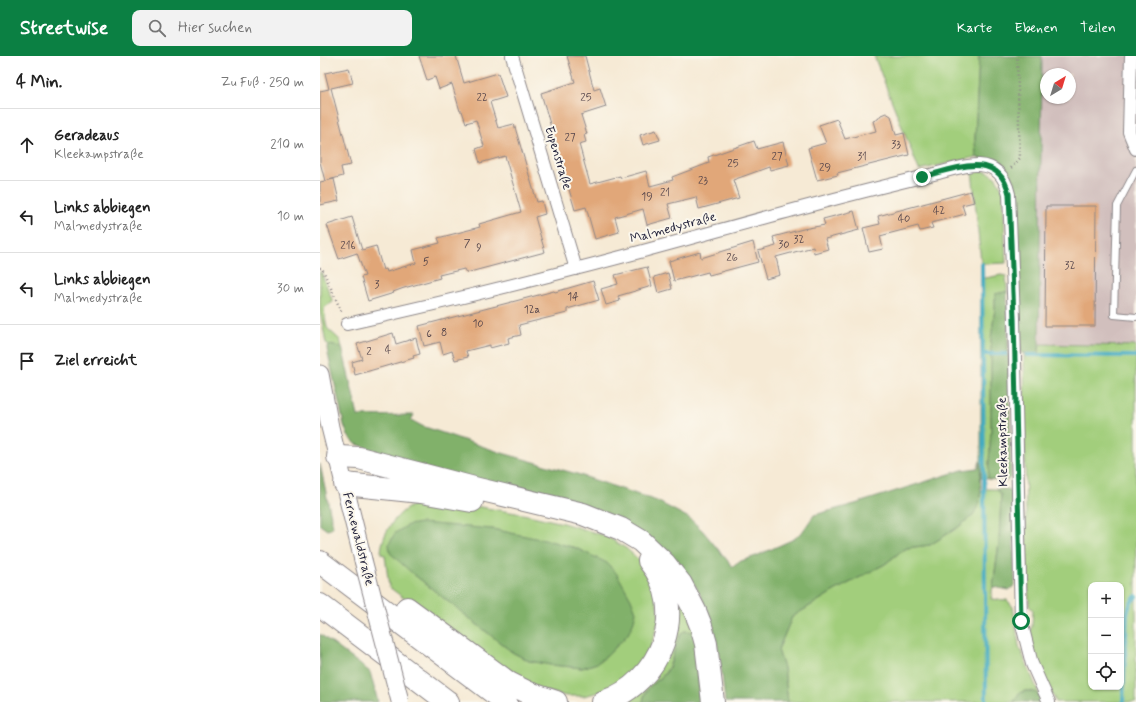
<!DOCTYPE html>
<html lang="de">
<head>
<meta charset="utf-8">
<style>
  :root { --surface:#fff; --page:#f2f2f2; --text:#222; --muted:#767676; --line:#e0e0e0; --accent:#0b8043 }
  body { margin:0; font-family:Mynerve,sans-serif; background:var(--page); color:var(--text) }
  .controls { position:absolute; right:12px; bottom:12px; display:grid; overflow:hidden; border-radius:8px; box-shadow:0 1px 3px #0004 }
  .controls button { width:36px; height:36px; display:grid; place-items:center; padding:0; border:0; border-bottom:1px solid var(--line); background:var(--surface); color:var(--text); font:20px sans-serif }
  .compass { position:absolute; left:720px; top:12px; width:36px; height:36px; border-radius:50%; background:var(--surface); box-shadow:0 1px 3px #0004; rotate:38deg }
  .stop { position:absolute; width:12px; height:12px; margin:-9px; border:3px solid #0b8043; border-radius:50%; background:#fff }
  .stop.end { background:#0b8043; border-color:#fff; box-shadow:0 1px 4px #0008 }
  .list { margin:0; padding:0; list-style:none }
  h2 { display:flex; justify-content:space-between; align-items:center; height:52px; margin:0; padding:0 16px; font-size:17px }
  h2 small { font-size:13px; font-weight:400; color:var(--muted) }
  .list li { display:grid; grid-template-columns:26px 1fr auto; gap:12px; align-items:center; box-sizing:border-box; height:72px; padding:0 16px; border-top:1px solid var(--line) }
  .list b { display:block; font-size:15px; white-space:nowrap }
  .list p { margin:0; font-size:13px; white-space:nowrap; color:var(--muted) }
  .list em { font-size:13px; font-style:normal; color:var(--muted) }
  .icon { flex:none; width:22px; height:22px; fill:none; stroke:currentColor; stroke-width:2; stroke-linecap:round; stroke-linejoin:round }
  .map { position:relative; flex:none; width:816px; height:646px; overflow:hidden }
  header { display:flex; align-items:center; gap:24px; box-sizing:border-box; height:56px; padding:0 20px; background:var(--accent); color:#fff }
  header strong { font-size:19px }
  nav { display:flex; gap:22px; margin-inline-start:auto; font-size:14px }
  .search { width:280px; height:36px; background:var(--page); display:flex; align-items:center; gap:10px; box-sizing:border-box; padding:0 14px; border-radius:8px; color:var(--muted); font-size:15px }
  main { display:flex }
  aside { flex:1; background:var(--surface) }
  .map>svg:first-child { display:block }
  .industrial { fill:#d1bfbd; fill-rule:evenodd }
  .green { fill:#a2ce7b; stroke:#62785b; fill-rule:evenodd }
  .forest { fill:#81b16b; stroke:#526a53 }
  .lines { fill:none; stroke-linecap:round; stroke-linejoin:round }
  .stream { stroke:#42abc2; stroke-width:4 }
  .building { fill:#e1a779 }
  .service-casing { stroke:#8c8688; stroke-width:8 }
  .minor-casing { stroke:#8c8688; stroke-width:14 }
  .secondary-casing { stroke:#8c8688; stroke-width:19 }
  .motorway-casing { stroke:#8c8688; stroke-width:24 }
  .path { stroke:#8c8688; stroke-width:2.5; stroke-dasharray:1 3; stroke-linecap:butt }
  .service { stroke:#fff; stroke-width:6 }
  .minor { stroke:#fff; stroke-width:12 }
  .secondary { stroke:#fff; stroke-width:17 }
  .motorway { stroke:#fff; stroke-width:22 }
  .secondary-bridge-casing { stroke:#8c8688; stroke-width:19; stroke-linecap:butt }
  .secondary-bridge { stroke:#fff; stroke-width:17 }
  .route { stroke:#0b8043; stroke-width:5 }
  .labels { text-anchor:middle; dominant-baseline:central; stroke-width:4; stroke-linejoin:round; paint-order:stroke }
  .number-label { font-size:11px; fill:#52434a }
  .street-label { font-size:13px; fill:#22223b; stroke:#fbf7ec }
</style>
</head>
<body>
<header>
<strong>Streetwise</strong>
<div class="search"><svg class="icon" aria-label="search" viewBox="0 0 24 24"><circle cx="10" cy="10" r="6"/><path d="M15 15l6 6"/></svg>Hier suchen</div>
<nav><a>Karte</a><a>Ebenen</a><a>Teilen</a></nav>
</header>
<main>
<aside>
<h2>4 Min.<small>Zu Fuß · 250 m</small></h2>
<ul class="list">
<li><svg class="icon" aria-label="ahead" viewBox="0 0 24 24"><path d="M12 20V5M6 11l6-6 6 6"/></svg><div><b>Geradeaus</b><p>Kleekampstraße</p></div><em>210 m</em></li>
<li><svg class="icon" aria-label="left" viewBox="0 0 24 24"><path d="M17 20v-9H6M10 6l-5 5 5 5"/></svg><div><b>Links abbiegen</b><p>Malmedystraße</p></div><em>10 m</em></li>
<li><svg class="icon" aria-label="left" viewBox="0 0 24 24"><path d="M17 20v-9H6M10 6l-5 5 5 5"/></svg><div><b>Links abbiegen</b><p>Malmedystraße</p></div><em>30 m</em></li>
<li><svg class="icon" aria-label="arrive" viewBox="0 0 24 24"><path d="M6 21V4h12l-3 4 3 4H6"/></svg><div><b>Ziel erreicht</b></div></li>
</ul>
</aside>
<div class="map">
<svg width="816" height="646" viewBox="0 0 816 646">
  <rect width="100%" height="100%" fill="#fbf7ec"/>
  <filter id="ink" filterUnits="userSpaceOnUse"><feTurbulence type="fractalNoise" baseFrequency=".025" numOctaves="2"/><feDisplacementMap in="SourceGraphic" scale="8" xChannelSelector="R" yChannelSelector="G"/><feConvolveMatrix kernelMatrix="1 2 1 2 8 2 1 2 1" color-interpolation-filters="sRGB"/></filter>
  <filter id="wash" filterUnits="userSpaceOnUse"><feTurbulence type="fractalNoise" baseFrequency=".012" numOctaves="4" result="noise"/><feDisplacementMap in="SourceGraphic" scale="16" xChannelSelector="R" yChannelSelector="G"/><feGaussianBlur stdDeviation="0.9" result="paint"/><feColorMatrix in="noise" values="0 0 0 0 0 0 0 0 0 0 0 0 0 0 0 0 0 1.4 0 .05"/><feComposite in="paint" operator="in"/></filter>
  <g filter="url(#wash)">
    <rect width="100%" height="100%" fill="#f6ead5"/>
    <path class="industrial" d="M 722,0 L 816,0 L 816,290 L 720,288 ZM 726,18 L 750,18 L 750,42 L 726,42 Z"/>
    <path class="green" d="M 554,0 L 659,0 L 655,83 L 656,101 L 599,114 Z
      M 657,113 L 670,117 L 676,122 L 683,134 L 686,207 L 665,208 L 661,206 L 652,114 Z
      M 0,216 L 1,216 L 13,246 L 5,251 L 4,254 L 7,272 L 20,284 L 22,291 L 9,289 L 6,287 L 0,255 Z
      M 681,219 L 686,220 L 687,235 L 685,236 L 675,238 L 675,252 L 671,284 L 671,374 L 668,423 L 661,422 L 661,223 Z
      M 720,288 L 816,290 L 816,646 L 736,646 L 716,603 L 710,576 L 712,570 L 713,554 L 709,550 L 706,467 L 704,297 L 719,298 ZM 771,529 L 801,529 L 801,631 L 771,631 Z
      M 666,433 L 676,433 L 681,439 L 679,487 L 671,543 L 687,544 L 693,551 L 699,590 L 720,640 C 709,632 700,633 694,646 L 468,646 L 464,612 L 458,594 L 472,561 L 514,535 L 565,508 L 579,497 L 587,492 L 610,489 L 640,470 L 658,450 L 661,435 Z
      M 111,445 L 125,445 L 208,459 L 243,467 L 286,480 L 307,493 L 321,506 L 336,539 L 339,564 L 329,596 L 303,626 L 283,635 L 264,640 L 246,640 L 217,633 L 173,609 L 69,531 L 65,499 L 61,498 C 61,477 78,453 99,447 C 103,446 107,446 111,445 ZM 172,473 L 256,492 L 308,578 L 287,600 L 277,607 L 262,612 L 231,609 L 209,605 L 192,596 L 92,517 Z
      M 352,525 L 363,541 L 381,583 L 389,646 L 379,646 L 377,582 L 375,577 C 369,574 365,574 360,579 C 355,590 353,604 347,614 C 339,627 325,628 323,646 L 295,646 C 342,626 361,574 348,527 Z"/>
    <path class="forest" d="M 659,0 L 722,0 L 719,298 L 701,297 L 694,127 L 682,110 L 656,101 L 655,83 Z
      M 687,235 L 691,421 L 685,425 L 668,423 L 671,374 L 671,284 L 675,252 L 675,238 L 685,236 Z
      M 9,289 L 22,291 L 38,360 L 94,359 L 91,364 L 102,370 L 182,397 L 257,418 L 337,445 L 369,462 L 382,474 L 412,510 L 414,510 L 421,505 L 436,500 L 474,483 L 483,475 L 494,459 L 535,448 L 642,414 L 658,412 L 660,405 L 661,435 L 658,450 L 653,459 L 640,470 L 610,489 L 587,492 L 579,497 L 565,508 L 514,535 L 472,561 L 458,594 L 464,612 L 468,646 L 405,646 C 400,598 396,556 366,516 C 359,507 350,500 343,492 L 36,388 L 28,380 L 24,369 L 7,293 Z
      M 0,408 L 13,470 L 11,473 L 7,474 L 0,469 Z
      M 676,433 L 688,433 L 692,438 L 695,529 L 689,534 L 673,531 L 679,487 L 681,439 Z
      M 101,467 L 172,473 L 234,486 L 256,492 L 287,507 L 297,518 L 311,543 L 316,556 L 313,568 L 308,578 L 287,600 L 277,607 L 262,612 L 231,609 L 209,605 L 192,596 L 92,517 L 70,497 L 69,488 L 75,477 L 88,469 Z
      M 364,575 L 372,576 L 377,585 L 379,646 L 323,646 C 325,628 339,627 347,615 C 355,603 353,585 364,575 Z
      M 0,578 L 50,616 L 58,646 L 0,646 Z
      M 705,635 C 715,635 719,637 723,646 L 694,646 L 699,637 Z"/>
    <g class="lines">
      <path class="stream" d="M 662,208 L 666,646
        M 663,298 L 686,298
        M 707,299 L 816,300
        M 803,646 L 807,558 L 810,548 L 816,540"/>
    </g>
    <g id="blocks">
      <path class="building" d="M 99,0 L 136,0 L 144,27 L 178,17 L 186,41 L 170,46 L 178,72 L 194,68 L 217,146 L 222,145 L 225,158 L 215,161 L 225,196 L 146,217 L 144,213 L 119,219 L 120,222 L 84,232 L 73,236 L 74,237 L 48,245 L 41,221 L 45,220 L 37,197 L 19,203 L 7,169 L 32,161 L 42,194 L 56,190 L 63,214 L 66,213 L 67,216 L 96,207 L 93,194 L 120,187 L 118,182 L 160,171 L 159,168 L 201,156 L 185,100 L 160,107 L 156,93 L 164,90 L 156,64 L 146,67 L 142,55 L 140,55 L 132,28 L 119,33 L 115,21 L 107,24 Z
        M 247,0 L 265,0 L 274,34 L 280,32 L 286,51 L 261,59 L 267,78 L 264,79 L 266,86 L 259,88 L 270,128 L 300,120 L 301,122 L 326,115 L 330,130 L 353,124 L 352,121 L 389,107 L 388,101 L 434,85 L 437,93 L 463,86 L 469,109 L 450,114 L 449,111 L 413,124 L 419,142 L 379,153 L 376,141 L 348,148 L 352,162 L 327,169 L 323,153 L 295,161 L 299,176 L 275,183 L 266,151 L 255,154 L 221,37 L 255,26 Z
        M 29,12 L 33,27 L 11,32 L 31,109 L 21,111 L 23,120 L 5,125 L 0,106 L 0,35 L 9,33 L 5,17 Z
        M 566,57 L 571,60 L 576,79 L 584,77 L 589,99 L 517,117 L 518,119 L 497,124 L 488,92 L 506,87 L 499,69 L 517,63 L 525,83 L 556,75 L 553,65 L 558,63 L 561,59 Z
        M 336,74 L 340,84 L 323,89 L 320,79 Z
        M 14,123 L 19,145 L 0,149 L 0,126 Z
        M 651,135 L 654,146 L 642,149 L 645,158 L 611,167 L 613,172 L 600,175 L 598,170 L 560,180 L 563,193 L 549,196 L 543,172 L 560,168 L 558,160 Z
        M 726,150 L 776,150 L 775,270 L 725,270 Z
        M 534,155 L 539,174 L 505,183 L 508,193 L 494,197 L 493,191 L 456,201 L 460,219 L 446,223 L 438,195 L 456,190 L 453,181 L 483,173 L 505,169 L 503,163 Z
        M 433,186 L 438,206 L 389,219 L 388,216 L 354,225 L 349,205 L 380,196 L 381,202 Z
        M 327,211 L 332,230 L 298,240 L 300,245 L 286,249 L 281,233 L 298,228 L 295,219 Z
        M 348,217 L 352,233 L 338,237 L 334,221 Z
        M 273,225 L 279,244 L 247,253 L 247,257 L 199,269 L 201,279 L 188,282 L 189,287 L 170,292 L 170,289 L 146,295 L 148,301 L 135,304 L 132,295 L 123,298 L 120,286 L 104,290 L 99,270 L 234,235 L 235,236 Z
        M 73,277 L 76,288 L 96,282 L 100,298 L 93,300 L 94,302 L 35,319 L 32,306 L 42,303 L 37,288 Z"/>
    </g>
  </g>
  <g filter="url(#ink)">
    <use href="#blocks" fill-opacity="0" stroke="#8c8688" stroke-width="1"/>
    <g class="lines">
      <defs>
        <path id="service" d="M 816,114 L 797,150 L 794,259 L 816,261"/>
        <path id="minor" d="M 192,0 L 256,213
          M 811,0 L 809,76 L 816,93
          M 27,268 C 103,251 179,233 255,213 C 334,193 413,170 492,149 C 532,138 573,128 614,118 C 627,115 646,108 659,109 C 677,110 685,121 689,138 L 694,262 L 701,565 L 712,608 L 729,646"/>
        <path id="secondary" d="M 0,318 L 10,371 L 43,504"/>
        <path id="motorway" d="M 18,401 L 39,402 L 158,433 L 263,458 L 301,473 L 321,485 L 345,508 L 352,517 L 361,528 L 375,555 L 381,570 L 386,588 L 393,646
          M 25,428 L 101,436 L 152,445
          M 0,506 L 186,646
          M 0,549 L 128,646
          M 87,552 L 189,627 L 209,637 L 236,646
          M 283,646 C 341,627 370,554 329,505"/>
      </defs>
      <use href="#service" class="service-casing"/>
      <use href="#minor" class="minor-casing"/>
      <use href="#secondary" class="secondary-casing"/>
      <use href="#motorway" class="motorway-casing"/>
      <path class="path" d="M 691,112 L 700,102 L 697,0
        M 0,212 L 2,212 L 22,257"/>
      <use href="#service" class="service"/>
      <use href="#minor" class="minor"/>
      <use href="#secondary" class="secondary"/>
      <use href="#motorway" class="motorway"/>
      <defs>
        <path id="secondary-bridge" d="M 43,504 L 80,645"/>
      </defs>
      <use href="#secondary-bridge" class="secondary-bridge-casing"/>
      <use href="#secondary-bridge" class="secondary-bridge"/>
    </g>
  </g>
  <g class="lines" filter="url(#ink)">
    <path class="route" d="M 602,121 C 634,113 679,93 689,138 L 694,262 L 701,565"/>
  </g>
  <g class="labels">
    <g class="number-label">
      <text x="162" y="42">22</text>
      <text x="266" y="42">25</text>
      <text x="250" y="82">27</text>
      <text x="576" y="89">33</text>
      <text x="457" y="101">27</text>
      <text x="542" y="101">31</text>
      <text x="413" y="108">25</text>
      <text x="505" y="112">29</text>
      <text x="383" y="125">23</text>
      <text x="345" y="137">21</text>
      <text x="327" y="141">19</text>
      <text x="619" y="155">42</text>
      <text x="584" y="163">40</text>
      <text x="479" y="184">32</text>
      <text x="147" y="188">7</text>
      <text x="464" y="189">30</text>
      <text x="28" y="190">216</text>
      <text x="159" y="192">9</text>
      <text x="412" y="202">26</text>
      <text x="106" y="206">5</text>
      <text x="750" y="210">32</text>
      <text x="57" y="229">3</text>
      <text x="253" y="241">14</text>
      <text x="212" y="254">12a</text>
      <text x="158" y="268">10</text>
      <text x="124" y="277">8</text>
      <text x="109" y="278">6</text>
      <text x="68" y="294">4</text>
      <text x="49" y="296">2</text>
    </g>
    <g class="street-label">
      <text transform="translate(238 102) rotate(73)">Eupenstraße</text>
      <text transform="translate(353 172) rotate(-15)">Malmedystraße</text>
      <text transform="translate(683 386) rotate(-91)">Kleekampstraße</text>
      <text transform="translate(38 483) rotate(76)">Fernewaldstraße</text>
    </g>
  </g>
</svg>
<div class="controls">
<button>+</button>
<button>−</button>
<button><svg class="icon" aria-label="locate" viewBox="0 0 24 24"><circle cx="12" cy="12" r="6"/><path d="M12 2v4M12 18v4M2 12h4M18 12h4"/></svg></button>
</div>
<svg class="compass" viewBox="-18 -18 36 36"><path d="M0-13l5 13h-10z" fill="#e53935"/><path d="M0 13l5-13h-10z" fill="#767676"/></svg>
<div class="stop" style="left:701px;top:565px"></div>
<div class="stop end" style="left:602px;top:121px"></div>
</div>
</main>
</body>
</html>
